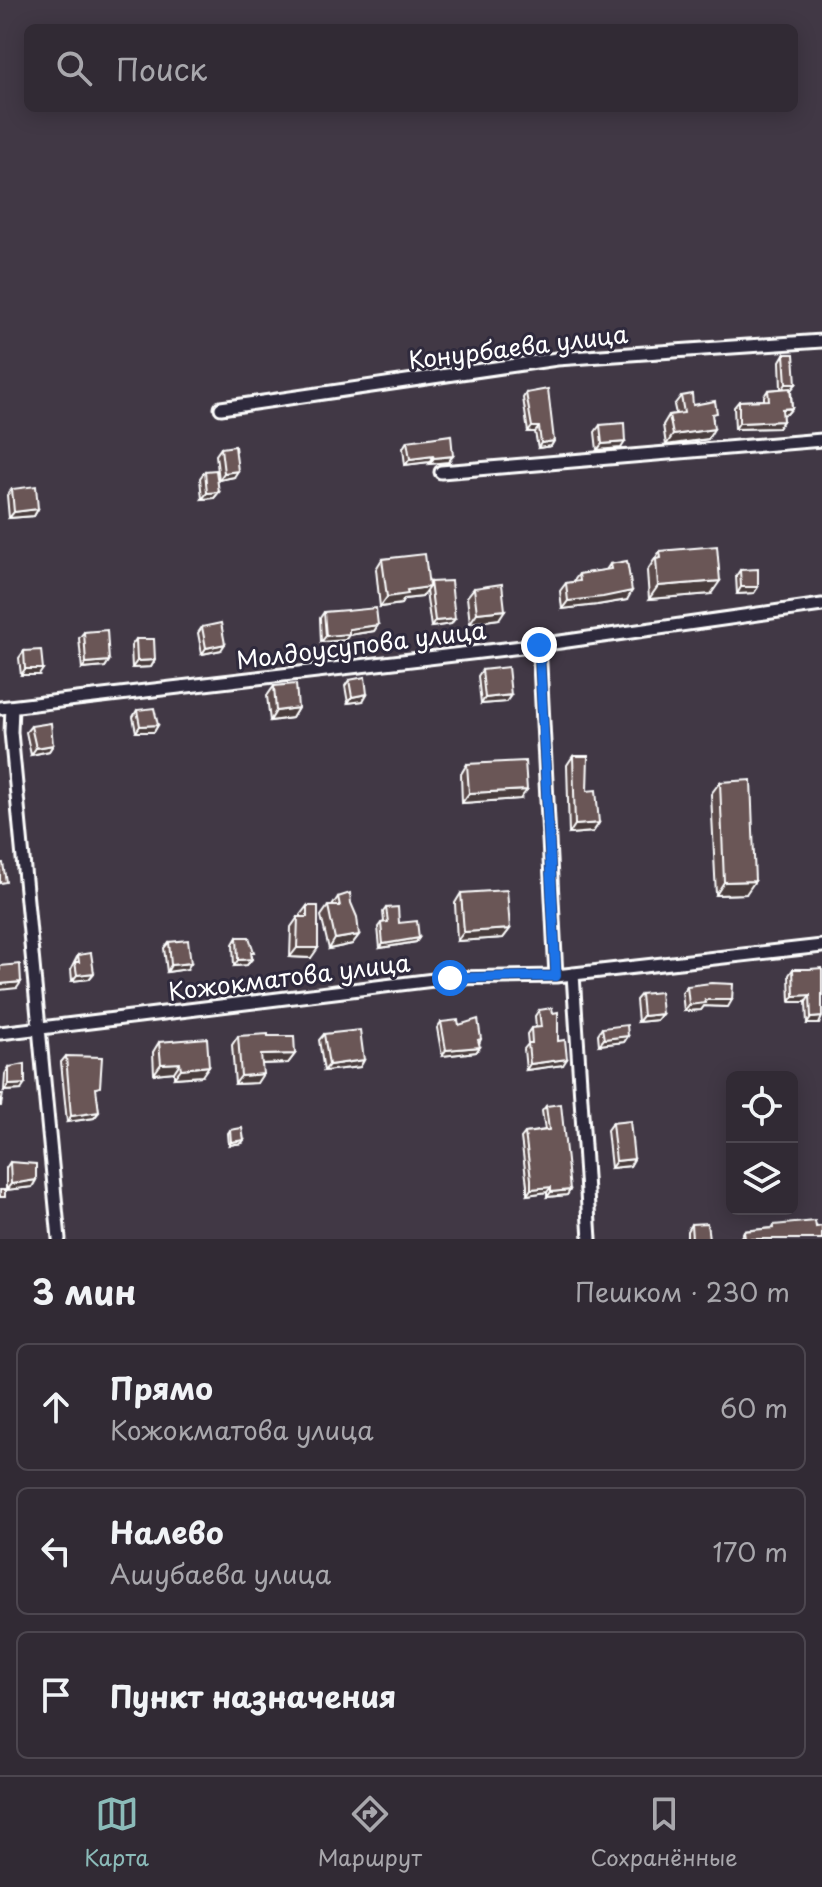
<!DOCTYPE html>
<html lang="ru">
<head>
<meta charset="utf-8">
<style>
  :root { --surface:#312a34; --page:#39323c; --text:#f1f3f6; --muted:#a8a7ac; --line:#4c464f; --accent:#8bbbb9 }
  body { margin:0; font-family:"Playpen Sans",sans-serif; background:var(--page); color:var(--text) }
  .controls { position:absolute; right:24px; bottom:24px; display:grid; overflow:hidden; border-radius:12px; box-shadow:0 4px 20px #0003 }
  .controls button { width:72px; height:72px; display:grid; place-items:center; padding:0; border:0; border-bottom:2px solid var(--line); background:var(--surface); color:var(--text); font:40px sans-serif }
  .stop { position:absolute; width:24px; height:24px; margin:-18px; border:6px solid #1a73e8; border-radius:50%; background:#fff }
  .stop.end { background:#1a73e8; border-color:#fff; box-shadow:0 2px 8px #0008 }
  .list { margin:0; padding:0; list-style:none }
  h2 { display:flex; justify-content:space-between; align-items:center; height:104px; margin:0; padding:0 32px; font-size:34px }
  h2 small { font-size:26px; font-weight:400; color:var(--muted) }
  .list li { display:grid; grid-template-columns:52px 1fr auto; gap:24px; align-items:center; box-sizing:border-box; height:128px; margin:0 16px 16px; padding:0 16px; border:2px solid var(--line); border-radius:12px }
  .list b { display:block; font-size:30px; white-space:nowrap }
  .list p { margin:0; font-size:26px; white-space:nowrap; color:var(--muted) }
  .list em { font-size:26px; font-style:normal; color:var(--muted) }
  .icon { flex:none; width:44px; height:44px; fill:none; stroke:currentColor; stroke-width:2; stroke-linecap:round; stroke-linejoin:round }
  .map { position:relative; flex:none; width:822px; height:1239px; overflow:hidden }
  .search { position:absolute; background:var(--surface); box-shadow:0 4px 20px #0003; left:24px; right:24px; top:24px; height:88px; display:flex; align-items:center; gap:20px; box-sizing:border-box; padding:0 28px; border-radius:12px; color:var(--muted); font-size:30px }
  .sheet { height:536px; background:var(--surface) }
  nav { display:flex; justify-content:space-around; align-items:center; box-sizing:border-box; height:112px; border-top:2px solid var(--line); background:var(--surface); font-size:22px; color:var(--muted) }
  nav a { display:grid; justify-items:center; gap:4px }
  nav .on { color:var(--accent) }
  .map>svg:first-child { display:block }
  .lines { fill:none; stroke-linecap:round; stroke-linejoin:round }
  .minor-casing { stroke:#fff; stroke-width:17 }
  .minor { stroke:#2f2a3d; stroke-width:11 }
  .wall { fill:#5b4b4b; stroke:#fff; stroke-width:2 }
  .shaded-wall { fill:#4a3d3d; stroke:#fff; stroke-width:2 }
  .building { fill:#6a5757; stroke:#fff; stroke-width:2 }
  .route { stroke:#1a73e8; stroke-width:10 }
  .labels { text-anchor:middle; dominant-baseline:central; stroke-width:6; stroke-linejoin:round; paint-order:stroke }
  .street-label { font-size:24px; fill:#fff; stroke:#2f2a3d }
</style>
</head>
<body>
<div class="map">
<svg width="822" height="1239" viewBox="0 0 822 1239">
  <rect width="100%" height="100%" fill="#413845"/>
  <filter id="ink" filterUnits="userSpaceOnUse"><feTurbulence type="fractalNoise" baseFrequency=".0125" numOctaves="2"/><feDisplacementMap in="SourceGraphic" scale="16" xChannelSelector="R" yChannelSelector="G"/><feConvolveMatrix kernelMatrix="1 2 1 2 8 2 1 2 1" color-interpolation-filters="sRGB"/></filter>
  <g filter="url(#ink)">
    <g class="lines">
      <defs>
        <path id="minor" d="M 221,408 L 557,359 L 822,341
          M 441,472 L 822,440
          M 539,645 L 556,976
          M 12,707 L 11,732 L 59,1239
          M 0,708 L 539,645 L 822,605
          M 573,974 L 590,1239
          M 0,1033 L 450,978 L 556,976 L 822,946"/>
      </defs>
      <use href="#minor" class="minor-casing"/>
      <use href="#minor" class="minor"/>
    </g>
    <path class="wall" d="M 784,354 L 791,390 L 792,408 L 787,414 L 782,414 L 783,421 L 778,428 L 735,429 L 734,407 L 739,401 L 764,400 L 764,396 L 768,390 L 781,389 L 780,361 Z
      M 526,393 L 554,441 L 551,446 L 538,448 L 535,432 L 528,432 L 523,398 Z
      M 681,396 L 713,419 L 708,439 L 666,445 L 663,425 L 669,415 L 676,414 L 674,405 Z
      M 600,425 L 621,448 L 597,450 L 595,432 Z
      M 407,441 L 448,462 L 429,464 L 429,462 L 405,465 L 403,448 Z
      M 221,448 L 234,477 L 219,480 L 216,455 Z
      M 205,471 L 219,492 L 214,498 L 202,499 L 200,478 Z
      M 12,489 L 38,509 L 34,516 L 9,518 L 7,495 Z
      M 660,551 L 711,594 L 649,599 L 647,571 Z
      M 382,559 L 429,585 L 430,582 L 451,624 L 431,627 L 426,591 L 422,597 L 404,599 L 401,604 L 380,607 L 376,569 Z
      M 610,564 L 627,600 L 597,605 L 562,609 L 560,591 L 566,583 L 573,582 L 579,574 L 606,570 Z
      M 740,570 L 758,587 L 754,593 L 737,594 L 736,576 Z
      M 474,588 L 499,619 L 470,623 L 467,597 Z
      M 347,611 L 378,625 L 374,631 L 349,635 L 345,640 L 321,642 L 320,618 L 324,612 Z
      M 202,627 L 221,650 L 202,654 L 198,633 Z
      M 84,632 L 109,661 L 105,667 L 82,669 L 79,638 Z
      M 136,639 L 155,660 L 151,667 L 132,668 L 131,646 Z
      M 24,651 L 39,675 L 21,675 L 19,658 Z
      M 482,670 L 511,695 L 506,702 L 481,704 L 478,676 Z
      M 349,680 L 363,701 L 348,703 L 345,686 Z
      M 274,686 L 298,708 L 292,718 L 270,721 L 267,696 Z
      M 137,710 L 158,725 L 154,732 L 136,732 L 133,717 Z
      M 31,726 L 53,745 L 49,751 L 31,755 L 26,732 Z
      M 573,756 L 599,823 L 593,832 L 569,834 L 567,765 Z
      M 467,764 L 520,799 L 462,803 L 461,774 Z
      M 720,782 L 746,894 L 716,895 L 711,794 Z
      M 461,893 L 510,929 L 503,938 L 457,941 L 455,903 Z
      M 338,897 L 359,935 L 352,944 L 329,949 L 321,916 L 328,906 L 332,906 Z
      M 307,906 L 311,958 L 290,957 L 291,927 L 298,917 L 300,917 L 300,915 Z
      M 386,908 L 399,923 L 419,938 L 416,942 L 380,948 L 378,927 L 381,923 L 384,922 L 383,912 Z
      M 237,937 L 252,956 L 252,959 L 247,965 L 234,966 L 233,944 Z
      M 169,942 L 187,969 L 167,972 L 164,948 Z
      M 78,955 L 94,973 L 89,979 L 72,981 L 71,969 Z
      M 793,969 L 809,969 L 819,1024 L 807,1024 L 806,1002 L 790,1002 L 789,975 Z
      M 687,986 L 728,1007 L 704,1006 L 701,1010 L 684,1011 L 682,992 Z
      M 641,994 L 662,1014 L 657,1020 L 638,1022 L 636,1000 Z
      M 539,1010 L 558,1041 L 563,1065 L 526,1070 L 524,1049 L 528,1044 L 527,1034 L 531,1028 L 536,1028 L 535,1016 Z
      M 441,1022 L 459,1025 L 481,1039 L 476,1052 L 442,1056 L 437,1028 Z
      M 602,1028 L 628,1036 L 624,1042 L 599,1045 L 598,1034 Z
      M 324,1034 L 364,1060 L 360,1067 L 324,1071 L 319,1040 Z
      M 238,1036 L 268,1036 L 295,1054 L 288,1063 L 262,1064 L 257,1083 L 235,1084 L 232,1045 Z
      M 159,1042 L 202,1076 L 174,1078 L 174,1072 L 154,1074 L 153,1052 Z
      M 66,1056 L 96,1092 L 99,1112 L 94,1118 L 67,1122 L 61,1062 Z
      M 9,1067 L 21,1090 L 4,1091 L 5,1074 Z
      M 546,1106 L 570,1190 L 567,1195 L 547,1197 L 547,1192 L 527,1195 L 527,1185 L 521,1138 L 525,1133 L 545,1130 L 542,1111 Z
      M 612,1123 L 634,1159 L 630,1166 L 611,1168 L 607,1130 Z
      M 230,1130 L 242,1143 L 229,1145 L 228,1133 Z
      M 10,1162 L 36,1180 L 32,1187 L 6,1190 L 6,1168 Z
      M 691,1224 L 709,1239 L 687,1239 L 687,1231 Z
      M 774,1225 L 816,1227 L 822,1239 L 740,1239 L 744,1231 L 772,1228 Z"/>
    <path class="shaded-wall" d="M 786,384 L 796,384 L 791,390 L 781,391 Z
      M 792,408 L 787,414 L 777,415 L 782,409 Z
      M 783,421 L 778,428 L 735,429 L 739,423 Z
      M 532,427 L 539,427 L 535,432 L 528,432 Z
      M 714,429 L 708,439 L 666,445 L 673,435 Z
      M 554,441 L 551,446 L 538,448 L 541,443 Z
      M 625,442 L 621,448 L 597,450 L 602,444 Z
      M 433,456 L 429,462 L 405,465 L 410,459 Z
      M 453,456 L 448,462 L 429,464 L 434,458 Z
      M 238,471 L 234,477 L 219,480 L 224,473 Z
      M 219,492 L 214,498 L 202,499 L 207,493 Z
      M 38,509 L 34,516 L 9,518 L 14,512 Z
      M 720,581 L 711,594 L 649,599 L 658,586 Z
      M 429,587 L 422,597 L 404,599 L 401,604 L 380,607 L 387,597 L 407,590 Z
      M 741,587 L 758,587 L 754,593 L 737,594 Z
      M 632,591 L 627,600 L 597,605 L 562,609 L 568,601 Z
      M 505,610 L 499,619 L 470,623 L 477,613 Z
      M 455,619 L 451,624 L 431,627 L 435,621 Z
      M 378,625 L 374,631 L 349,635 L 345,640 L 321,642 L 326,636 L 349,629 Z
      M 225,644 L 221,650 L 202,654 L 206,648 Z
      M 155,660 L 151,667 L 132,668 L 137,661 Z
      M 109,661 L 105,667 L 82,669 L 86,663 Z
      M 25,669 L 43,669 L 39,675 L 21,675 Z
      M 367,694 L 363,701 L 348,703 L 352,697 Z
      M 511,695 L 506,702 L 481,704 L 485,698 Z
      M 298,708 L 292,718 L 270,721 L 276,711 Z
      M 158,725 L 154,732 L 136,732 L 140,726 Z
      M 53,745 L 49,751 L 31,755 L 36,748 Z
      M 527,790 L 520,799 L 462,803 L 469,793 Z
      M 599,823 L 593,832 L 569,834 L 575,825 Z
      M 755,881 L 746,894 L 716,895 L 724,882 Z
      M 510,929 L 503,938 L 457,941 L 464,932 Z
      M 359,935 L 352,944 L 329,949 L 335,939 Z
      M 419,938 L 416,942 L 380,948 L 383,944 Z
      M 297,948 L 318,948 L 311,958 L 290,957 Z
      M 252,959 L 247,965 L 234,966 L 238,960 Z
      M 191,963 L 187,969 L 167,972 L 171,965 Z
      M 94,973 L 89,979 L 72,981 L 77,975 Z
      M 21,982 L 17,988 L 0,990 L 0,984 Z
      M 810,995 L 806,1002 L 790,1002 L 794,996 Z
      M 705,1000 L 732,1000 L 728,1007 L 704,1006 L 701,1010 L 684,1011 L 689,1005 Z
      M 662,1014 L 657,1020 L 638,1022 L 643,1016 Z
      M 822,1017 L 819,1024 L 807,1024 L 811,1018 Z
      M 628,1036 L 624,1042 L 599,1045 L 604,1039 Z
      M 480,1047 L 476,1052 L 442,1056 L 446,1050 Z
      M 295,1054 L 288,1063 L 255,1064 L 261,1055 Z
      M 567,1059 L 563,1065 L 526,1070 L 530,1064 Z
      M 364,1060 L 360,1067 L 324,1071 L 329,1065 Z
      M 180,1063 L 174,1072 L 154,1074 L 161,1064 Z
      M 209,1066 L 202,1076 L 174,1078 L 181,1069 Z
      M 263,1074 L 257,1083 L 235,1084 L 241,1076 Z
      M 25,1084 L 21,1090 L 4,1091 L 9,1085 Z
      M 99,1112 L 94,1118 L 67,1122 L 71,1116 Z
      M 244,1140 L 242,1143 L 229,1145 L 231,1142 Z
      M 634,1159 L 630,1166 L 611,1168 L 616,1161 Z
      M 36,1180 L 32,1187 L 6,1190 L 11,1184 Z
      M 551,1187 L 547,1192 L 527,1195 L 531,1189 Z
      M 570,1190 L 567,1195 L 547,1197 L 551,1192 Z"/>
    <path class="building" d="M 784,354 L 794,354 L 796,384 L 786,384 Z
      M 790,388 L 792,408 L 782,409 L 783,421 L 739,423 L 739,401 L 769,400 L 768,390 Z
      M 548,389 L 554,441 L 541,443 L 539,427 L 532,427 L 526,393 Z
      M 692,394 L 693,405 L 715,401 L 717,413 L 712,414 L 714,429 L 673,435 L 669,415 L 684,413 L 681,396 Z
      M 624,423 L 625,442 L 602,444 L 600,425 Z
      M 451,435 L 453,456 L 434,458 L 433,456 L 410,459 L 407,441 Z
      M 235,446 L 238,471 L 224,473 L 221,448 Z
      M 216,470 L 219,492 L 207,493 L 205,471 Z
      M 36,486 L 38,509 L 14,512 L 12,489 Z
      M 717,546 L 720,581 L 658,586 L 656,559 L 661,558 L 660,551 Z
      M 425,554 L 429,587 L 407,590 L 408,594 L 387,597 L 382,559 Z
      M 627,561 L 632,591 L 603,597 L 568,601 L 566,583 L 580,581 L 579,574 L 611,569 L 610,564 Z
      M 758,569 L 758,587 L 741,587 L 740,570 Z
      M 451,581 L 455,619 L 435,621 L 430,582 Z
      M 502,584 L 505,610 L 477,613 L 474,588 Z
      M 376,608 L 378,625 L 349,629 L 349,634 L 326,636 L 324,612 L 347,610 L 347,611 Z
      M 221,623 L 225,644 L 206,648 L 202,627 Z
      M 107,630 L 109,661 L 86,663 L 84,632 Z
      M 136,639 L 154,639 L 155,660 L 137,661 Z
      M 41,650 L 43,669 L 25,669 L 24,651 Z
      M 508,667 L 511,695 L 485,698 L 482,670 Z
      M 365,677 L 367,694 L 352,697 L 349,680 Z
      M 296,684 L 298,708 L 276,711 L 274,686 Z
      M 154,708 L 158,725 L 140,726 L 137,710 Z
      M 51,723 L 53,745 L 36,748 L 31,726 Z
      M 573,756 L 588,756 L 587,791 L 596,790 L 599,823 L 575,825 Z
      M 525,761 L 527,790 L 469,793 L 467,764 Z
      M 751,780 L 755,881 L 724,882 L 720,782 Z
      M 0,863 L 3,863 L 6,882 L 0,883 Z
      M 507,890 L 510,929 L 464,932 L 461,893 Z
      M 350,893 L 351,903 L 357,917 L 359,935 L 335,939 L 328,906 L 340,906 L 338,897 Z
      M 307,906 L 318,906 L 318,948 L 297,948 L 298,917 L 307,917 Z
      M 398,907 L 399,923 L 417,921 L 419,938 L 383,944 L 381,923 L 388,922 L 386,908 Z
      M 237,937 L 249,937 L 254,952 L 251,952 L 252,959 L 238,960 Z
      M 188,940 L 191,963 L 171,965 L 169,942 Z
      M 91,953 L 94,973 L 77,975 L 75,962 L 79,962 L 78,955 Z
      M 20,964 L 21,982 L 0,984 L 0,966 Z
      M 822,968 L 822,1017 L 811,1018 L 810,995 L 794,996 L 793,969 L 809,969 Z
      M 711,983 L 733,984 L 732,1000 L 705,1000 L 706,1003 L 689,1005 L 687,986 Z
      M 660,992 L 662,1014 L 643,1016 L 641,994 Z
      M 552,1008 L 553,1013 L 558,1012 L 558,1041 L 565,1040 L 567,1059 L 530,1064 L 528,1043 L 532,1043 L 531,1028 L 541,1027 L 539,1010 Z
      M 478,1019 L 481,1039 L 478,1040 L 480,1047 L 446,1050 L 441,1022 L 458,1020 L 459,1025 Z
      M 627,1025 L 628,1036 L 604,1039 L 602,1028 Z
      M 360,1030 L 364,1060 L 329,1065 L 324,1034 Z
      M 268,1034 L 268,1036 L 294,1036 L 295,1054 L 261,1055 L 263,1074 L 241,1076 L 238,1036 Z
      M 207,1038 L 209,1066 L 181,1069 L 180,1063 L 161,1064 L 159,1042 Z
      M 66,1056 L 102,1057 L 100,1087 L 96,1088 L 99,1112 L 71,1116 Z
      M 25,1064 L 25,1084 L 9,1085 L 9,1067 Z
      M 0,1094 L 3,1094 L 1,1106 L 0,1106 Z
      M 561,1104 L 570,1190 L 551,1192 L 551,1187 L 531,1189 L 531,1179 L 525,1133 L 549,1130 L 546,1106 Z
      M 630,1121 L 634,1159 L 616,1161 L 612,1123 Z
      M 242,1128 L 244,1140 L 231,1142 L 230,1130 Z
      M 10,1162 L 36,1164 L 36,1180 L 11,1184 Z
      M 0,1190 L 5,1190 L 5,1197 L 0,1197 Z
      M 815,1221 L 816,1227 L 822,1226 L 822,1239 L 745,1239 L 744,1231 L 774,1228 L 774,1225 Z
      M 707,1223 L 709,1239 L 692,1239 L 691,1224 Z"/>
  </g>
  <g class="lines" filter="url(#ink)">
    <path class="route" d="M 450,978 L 556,976 L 539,645"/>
  </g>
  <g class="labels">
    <g class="street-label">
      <text transform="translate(518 346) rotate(-7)">Конурбаева улица</text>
      <text transform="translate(361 644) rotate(-7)">Молдоусупова улица</text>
      <text transform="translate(289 976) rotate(-7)">Кожокматова улица</text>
    </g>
  </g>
</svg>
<div class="controls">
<button><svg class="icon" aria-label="locate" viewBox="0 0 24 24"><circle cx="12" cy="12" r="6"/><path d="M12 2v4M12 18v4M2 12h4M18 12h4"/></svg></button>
<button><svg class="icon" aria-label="layers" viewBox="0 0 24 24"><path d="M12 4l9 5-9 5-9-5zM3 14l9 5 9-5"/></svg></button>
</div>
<div class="stop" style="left:450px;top:978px"></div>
<div class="stop end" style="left:539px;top:645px"></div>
<div class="search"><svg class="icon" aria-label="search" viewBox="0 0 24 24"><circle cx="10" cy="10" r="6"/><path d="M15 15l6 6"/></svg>Поиск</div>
</div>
<section class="sheet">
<h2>3 мин<small>Пешком · 230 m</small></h2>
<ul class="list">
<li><svg class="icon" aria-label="ahead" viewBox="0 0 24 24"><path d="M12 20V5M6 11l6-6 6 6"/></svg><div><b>Прямо</b><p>Кожокматова улица</p></div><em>60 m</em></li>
<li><svg class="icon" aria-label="left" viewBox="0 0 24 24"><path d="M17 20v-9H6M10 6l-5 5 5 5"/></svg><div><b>Налево</b><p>Ашубаева улица</p></div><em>170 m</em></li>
<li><svg class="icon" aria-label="arrive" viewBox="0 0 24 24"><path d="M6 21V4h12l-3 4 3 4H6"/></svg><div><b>Пункт назначения</b></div></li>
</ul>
</section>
<nav>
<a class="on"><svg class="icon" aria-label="map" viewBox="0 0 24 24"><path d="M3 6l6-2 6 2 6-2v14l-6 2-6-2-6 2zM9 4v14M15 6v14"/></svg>Карта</a>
<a><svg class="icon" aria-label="directions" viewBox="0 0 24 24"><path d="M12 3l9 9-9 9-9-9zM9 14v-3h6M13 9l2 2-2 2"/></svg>Маршрут</a>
<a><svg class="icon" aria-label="saved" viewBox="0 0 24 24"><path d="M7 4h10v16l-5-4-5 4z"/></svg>Сохранённые</a>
</nav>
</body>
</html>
